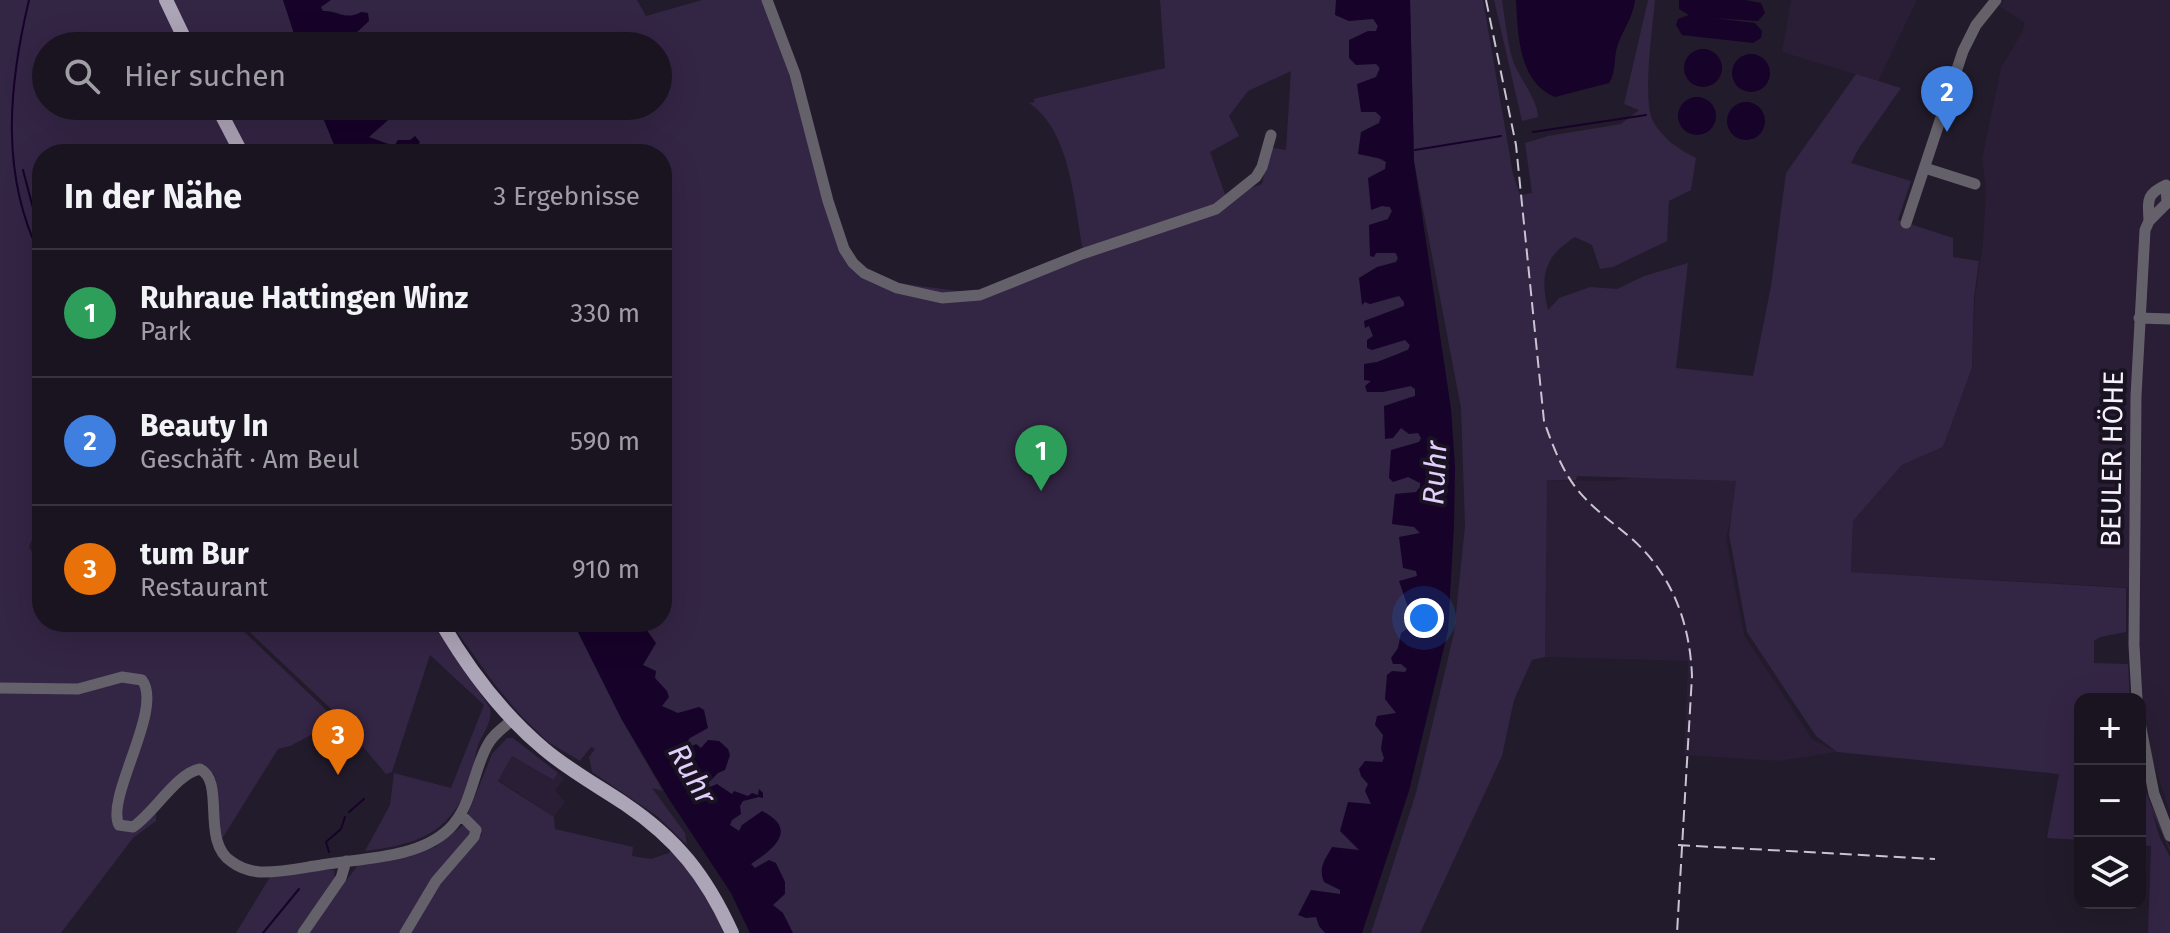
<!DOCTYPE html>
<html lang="de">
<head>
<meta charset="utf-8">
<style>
  :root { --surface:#1a1420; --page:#231d29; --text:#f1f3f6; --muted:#9f9ea5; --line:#38333e; --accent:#d5b535 }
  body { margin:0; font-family:"Fira Sans",sans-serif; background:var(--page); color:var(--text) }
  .controls { position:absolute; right:24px; bottom:24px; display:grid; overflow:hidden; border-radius:16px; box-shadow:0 8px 32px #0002 }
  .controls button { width:72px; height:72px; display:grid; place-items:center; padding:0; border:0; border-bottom:2px solid var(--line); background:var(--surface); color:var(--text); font:40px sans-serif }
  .you { position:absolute; left:1424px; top:618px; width:28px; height:28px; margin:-20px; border:6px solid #fff; border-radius:50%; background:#1a73e8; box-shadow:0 0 0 12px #1a73e833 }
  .badge { display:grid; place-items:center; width:52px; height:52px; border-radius:50%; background:var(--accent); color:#fff; font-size:26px; font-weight:700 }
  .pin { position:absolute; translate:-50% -66px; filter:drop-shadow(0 2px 4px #0008) }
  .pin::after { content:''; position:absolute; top:42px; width:28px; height:24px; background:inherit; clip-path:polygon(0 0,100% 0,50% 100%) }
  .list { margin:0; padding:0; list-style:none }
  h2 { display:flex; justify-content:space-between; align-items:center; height:104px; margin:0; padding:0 32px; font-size:34px }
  h2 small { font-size:26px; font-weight:400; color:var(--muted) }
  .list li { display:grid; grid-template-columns:52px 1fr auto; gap:24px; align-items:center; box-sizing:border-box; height:128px; padding:0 32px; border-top:2px solid var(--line) }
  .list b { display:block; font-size:30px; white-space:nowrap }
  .list p { margin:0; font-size:26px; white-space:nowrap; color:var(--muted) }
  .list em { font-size:26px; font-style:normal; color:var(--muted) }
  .icon { flex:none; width:44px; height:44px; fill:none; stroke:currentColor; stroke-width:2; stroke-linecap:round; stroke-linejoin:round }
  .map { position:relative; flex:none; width:2170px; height:933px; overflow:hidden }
  .search { position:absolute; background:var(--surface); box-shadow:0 8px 32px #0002; left:32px; top:32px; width:640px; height:88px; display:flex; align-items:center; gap:20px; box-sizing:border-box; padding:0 28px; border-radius:44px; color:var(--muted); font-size:30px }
  .panel { position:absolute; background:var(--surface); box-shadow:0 8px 32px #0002; left:32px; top:144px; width:640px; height:488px; border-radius:32px }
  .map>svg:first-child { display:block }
  .built { fill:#291e35 }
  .green { fill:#332544; fill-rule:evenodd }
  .water { fill:#170229 }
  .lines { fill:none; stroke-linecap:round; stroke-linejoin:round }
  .stream { stroke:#170229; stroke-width:2 }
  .minor { stroke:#65616a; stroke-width:11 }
  .major { stroke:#aca4b7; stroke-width:14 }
  .rail { stroke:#c9c4d1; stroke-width:2; stroke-dasharray:12 6; stroke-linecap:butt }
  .labels { text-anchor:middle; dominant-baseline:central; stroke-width:8; stroke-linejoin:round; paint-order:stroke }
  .street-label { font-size:28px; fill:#f6f1fd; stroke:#191221 }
  .water-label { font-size:30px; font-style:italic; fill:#e1cefb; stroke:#191221 }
</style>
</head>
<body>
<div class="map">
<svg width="2170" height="933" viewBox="0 0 2170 933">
  <rect width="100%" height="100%" fill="#221b2b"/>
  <path class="built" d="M 1791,0 L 1917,0 L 1878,81 L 1782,52 Z
    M 2005,0 L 2170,0 L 2170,813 L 2148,746 L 2141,697 L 2137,588 L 1851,572 L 1853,521 L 1902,465 L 1943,447 L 1972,368 L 1975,296 L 1983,242 L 1986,190 L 1982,159 L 2001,68 L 2022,32 L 2025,23 L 1999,6 Z
    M 1639,477 L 1741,481 L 1726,537 L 1744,635 L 1812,739 L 1837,752 L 1779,761 L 1684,755 L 1688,661 L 1545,657 L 1546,480 L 1611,481 Z
    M 512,756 L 552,780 L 558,773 L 564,779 L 555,790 L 565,802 L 554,817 L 498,780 Z"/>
  <path class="green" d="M 0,0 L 159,0 L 182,46 L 46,46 L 46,106 L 212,106 L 237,154 L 42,154 L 42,515 L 29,547 L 37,560 L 42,562 L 42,622 L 234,622 L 343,726 L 320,740 L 315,733 L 290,746 L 278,749 L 220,842 C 218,827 219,782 213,773 C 210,770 206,768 202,765 L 156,802 L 156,821 L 133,838 L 61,933 L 0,933 Z
    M 171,0 L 283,0 L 299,46 L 194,46 Z
    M 317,0 L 637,0 L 646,16 L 702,0 L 765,0 L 848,257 L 875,280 L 973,293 L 1083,250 C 1074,204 1071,131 1029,103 L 1035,102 L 1033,99 L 1165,68 L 1160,0 L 1367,0 L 1378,26 L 1376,31 L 1370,32 L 1380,73 L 1376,77 L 1375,112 L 1381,116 L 1379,159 L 1386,162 L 1386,166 L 1382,206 L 1390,207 L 1392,211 L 1388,219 L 1386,253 L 1394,251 L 1398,258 L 1396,262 L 1387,265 L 1404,302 L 1404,306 L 1393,311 L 1398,341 L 1405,340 L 1410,345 L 1409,349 L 1400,353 L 1411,386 L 1416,390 L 1416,396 L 1408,398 L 1418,433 L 1422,438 L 1419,442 L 1422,523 L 1422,612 L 1379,820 L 1325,933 L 784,933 L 667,718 L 621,622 L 662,622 L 662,154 L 379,154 L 369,137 L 357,106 L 658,106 L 658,46 L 334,46 ZM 1291,71 L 1286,150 L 1269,147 L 1262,184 L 1226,197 L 1210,152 L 1239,136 L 1229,116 L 1248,91 Z
    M 1410,0 L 1483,0 L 1513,174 L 1520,195 L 1532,193 L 1525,143 L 1548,136 L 1621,124 L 1639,110 L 1624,104 L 1648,0 L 1655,0 C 1653,24 1642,102 1653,121 C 1663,139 1678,149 1696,158 L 1691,190 L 1669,201 L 1667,241 L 1613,267 L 1600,269 L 1592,245 L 1575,237 C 1544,257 1540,275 1548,310 L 1559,298 L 1590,287 L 1617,289 L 1644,276 L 1688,263 L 1676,368 L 1753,376 L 1771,286 L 1786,173 L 1856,74 L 1901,88 L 1859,148 L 1851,163 L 1911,181 L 1898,220 L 1953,238 L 1953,257 L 1979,261 L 1974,297 L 1972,368 L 1943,447 L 1902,465 L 1853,521 L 1851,572 L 2126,588 L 2126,632 L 2100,637 L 2094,641 L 2094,663 L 2128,664 L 2130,699 L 2080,699 L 2080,840 L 2047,838 L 2059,774 L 1837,752 L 1816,736 L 1747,632 L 1729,534 L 1736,481 L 1577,476 L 1576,480 L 1547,480 L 1545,657 L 1532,660 L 1514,700 L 1502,756 L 1420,933 L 1371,933 L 1416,793 L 1454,633 L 1465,526 L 1461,408 L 1414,161 Z
    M 1494,0 L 1502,0 C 1505,19 1507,39 1512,58 C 1518,77 1538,99 1538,117 L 1522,121 Z
    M 224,106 L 320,106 L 337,154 L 248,154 Z
    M 239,622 L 434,622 L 490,708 C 493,724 481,734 477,749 C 474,760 473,774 468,785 C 449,835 414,845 365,851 L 390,805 L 394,773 L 451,788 L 484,705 L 430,655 L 392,772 L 386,774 L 329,707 Z
    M 450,622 L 573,622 L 623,722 L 663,791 L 652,788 L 685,833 L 687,845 L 657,816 L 592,772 L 589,757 L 595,749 L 591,747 L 580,761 L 548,742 L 522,717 L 495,685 Z
    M 507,738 L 513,738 L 558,773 L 553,780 L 512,756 L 498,781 L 554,817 L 555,829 L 633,847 L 632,856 L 651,859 L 669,853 L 672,847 L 691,869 L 726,933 L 407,933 L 438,881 L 482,834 L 467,816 L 492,754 Z
    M 2140,779 L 2170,848 L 2170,851 L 2152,812 L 2160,838 L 2170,857 L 2170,933 L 2148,933 L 2151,846 L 2140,845 Z
    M 463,825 L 469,829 L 470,835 L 403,933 L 308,933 L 360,862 L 435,847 Z
    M 324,869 L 334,870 L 335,880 L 298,933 L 236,933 L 270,877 Z"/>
  <path class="water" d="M 283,0 L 331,0 L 321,7 L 323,11 C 337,10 346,21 361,12 L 368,13 L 369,21 L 342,46 L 298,46 Z
    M 1336,0 L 1410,0 L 1414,161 L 1451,409 L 1455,467 L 1454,525 L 1448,631 L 1409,791 L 1362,933 L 1325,933 L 1319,926 L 1316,917 L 1306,918 L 1298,915 L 1311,890 L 1340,894 L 1340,890 L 1324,882 C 1318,867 1325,860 1332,847 L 1359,850 L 1340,831 L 1348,802 L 1371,804 L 1365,791 L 1368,784 L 1361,776 L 1359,769 L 1365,761 L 1382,762 L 1384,758 L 1381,749 L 1383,735 L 1375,725 L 1377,716 L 1396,713 L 1385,699 L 1387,675 L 1392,671 L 1405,672 L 1407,669 L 1401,664 L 1393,664 L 1391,658 L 1398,648 L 1401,633 L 1411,626 L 1413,622 L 1399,581 L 1417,576 L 1416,571 L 1403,568 L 1399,537 L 1420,533 L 1414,527 L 1392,524 L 1395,494 L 1416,492 L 1420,487 L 1420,483 L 1408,477 L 1393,482 L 1389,478 L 1391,450 L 1419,442 L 1421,438 L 1418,433 L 1409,434 L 1401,428 L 1393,438 L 1385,439 L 1384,406 L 1415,396 L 1415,389 L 1411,386 L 1383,392 L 1367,392 L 1365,386 L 1371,381 L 1364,380 L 1364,364 L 1377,362 L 1408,350 L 1410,345 L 1405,340 L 1372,350 L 1367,348 L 1367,340 L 1373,336 L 1369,326 L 1365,328 L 1364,321 L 1404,306 L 1404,302 L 1399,296 L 1370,304 L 1365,302 L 1362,305 L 1359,278 L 1377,267 L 1396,262 L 1398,258 L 1396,253 L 1376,253 L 1374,257 L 1370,256 L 1369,225 L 1388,219 L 1392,211 L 1390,207 L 1382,206 L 1371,210 L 1368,178 L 1385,169 L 1386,162 L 1382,159 L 1358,154 L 1361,132 L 1379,123 L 1381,117 L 1376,112 L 1361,112 L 1357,84 L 1376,77 L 1380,68 L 1376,64 L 1356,65 L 1349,58 L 1349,40 L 1368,31 L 1376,31 L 1378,26 L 1373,19 L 1349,21 L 1335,15 Z
    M 1516,0 L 1635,0 C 1633,17 1624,28 1618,44 C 1613,57 1617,71 1609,83 L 1555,97 C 1518,82 1518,33 1516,0 Z
    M 1679,0 L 1745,0 L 1761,3 L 1765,13 L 1758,21 L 1713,18 L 1755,23 L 1762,31 L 1761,38 L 1753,43 L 1682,35 L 1676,25 L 1678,19 L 1689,15 L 1679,9 Z
    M1684 68a19 19 0 1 1 38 0a19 19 0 1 1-38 0Z
    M1732 73a19 19 0 1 1 38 0a19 19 0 1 1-38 0Z
    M1678 116a19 19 0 1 1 38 0a19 19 0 1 1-38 0Z
    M1727 121a19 19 0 1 1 38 0a19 19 0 1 1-38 0Z
    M 318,106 L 393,106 L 395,114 L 369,137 L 394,146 L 398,140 L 410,140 L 415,136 L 420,142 L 413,154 L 338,154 Z
    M 573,622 L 622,622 L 646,629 L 656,643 L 643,665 L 656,671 L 655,678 L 667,691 L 669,697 L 662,706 L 678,713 L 699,707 L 704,710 L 708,728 L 690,738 L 684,746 L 689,748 L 696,744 L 701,748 L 708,740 L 719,741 L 728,749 L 730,755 L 725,770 L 718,773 L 706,785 L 710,787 L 717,784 L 732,794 L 734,791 L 748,796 L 752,793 L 758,795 L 759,789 L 763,793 L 763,798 L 759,797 L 743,801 L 740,806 L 741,814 L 732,820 L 730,825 L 739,831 L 742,825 L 762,811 C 800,830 772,850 751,864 L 755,868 L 769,860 L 776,863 L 785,882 L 785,894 L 773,905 L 783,913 L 793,933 L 750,933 L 731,893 L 669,799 L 621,718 Z"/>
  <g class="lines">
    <path class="stream" d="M 29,0 C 8,88 0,177 42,259
      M 1533,132 L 1646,115
      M 1415,150 L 1501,136
      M 23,170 L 33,208 L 42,228
      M 349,812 L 364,799
      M 329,852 L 326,842 L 341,829 L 345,817
      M 263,933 L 299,889"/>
    <path class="minor" d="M 767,0 L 795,74 L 828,201 L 844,249 L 853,263 L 864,273 L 897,288 L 942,298 L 980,295 L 1082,254 L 1216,209 L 1256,177 L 1262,167 L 1271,135
      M 1925,168 L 1975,184
      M 1906,223 L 1963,51 L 1976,25 L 1996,0
      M 2139,318 L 2170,319
      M 0,688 L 78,689 L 122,677 L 142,680 C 164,709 105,797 119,825 L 133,827 C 154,813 177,773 200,769 C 226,782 200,842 232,862 C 240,868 250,871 260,872 C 280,873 301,868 321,865 C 361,858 418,859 449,829 C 472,806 472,774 487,746 C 492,735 503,728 512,720
      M 2137,699 L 2134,645 L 2136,396 L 2145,230 L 2149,221 L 2167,203 L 2166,185 C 2146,194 2148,200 2149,221
      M 2140,723 L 2154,794 L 2170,836
      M 303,933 L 341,878 L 346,861
      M 405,933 L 436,881 L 474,837 L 476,830 L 461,815"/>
    <path class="major" d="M 166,0 L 188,46
      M 217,106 L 242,154
      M 441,622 C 469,670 501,713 544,749 C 569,770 598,786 625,804 C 677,839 706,876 732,933"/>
    <path class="rail" d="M 1486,0 L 1516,145 L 1544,421 C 1552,444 1561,468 1576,488 C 1592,508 1612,522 1631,538 C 1672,574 1690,623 1692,676 L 1677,933
      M 1678,845 L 1935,859"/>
  </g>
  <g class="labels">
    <g class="street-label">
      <text transform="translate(2112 459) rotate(-89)">BEULER HÖHE</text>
    </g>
    <g class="water-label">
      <text transform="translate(1435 473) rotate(-87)">Ruhr</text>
      <text transform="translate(692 774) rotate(60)">Ruhr</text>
    </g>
  </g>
</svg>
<div class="controls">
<button>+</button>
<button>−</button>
<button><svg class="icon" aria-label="layers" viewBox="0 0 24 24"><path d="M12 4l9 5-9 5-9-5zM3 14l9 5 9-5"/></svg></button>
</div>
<div class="you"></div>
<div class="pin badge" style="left:1041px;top:491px;background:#2e9e5b">1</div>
<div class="pin badge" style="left:1947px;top:132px;background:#3f7fe0">2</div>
<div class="pin badge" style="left:338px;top:775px;background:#e8710a">3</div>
<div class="search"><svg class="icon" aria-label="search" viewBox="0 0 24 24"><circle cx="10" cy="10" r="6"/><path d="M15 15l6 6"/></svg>Hier suchen</div>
<section class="panel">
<h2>In der Nähe<small>3 Ergebnisse</small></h2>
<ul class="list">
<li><span class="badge" style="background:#2e9e5b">1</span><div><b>Ruhraue Hattingen Winz</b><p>Park</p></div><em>330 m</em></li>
<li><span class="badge" style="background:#3f7fe0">2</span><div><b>Beauty In</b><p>Geschäft · Am Beul</p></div><em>590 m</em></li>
<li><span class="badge" style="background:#e8710a">3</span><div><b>tum Bur</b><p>Restaurant</p></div><em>910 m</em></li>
</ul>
</section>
</div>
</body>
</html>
